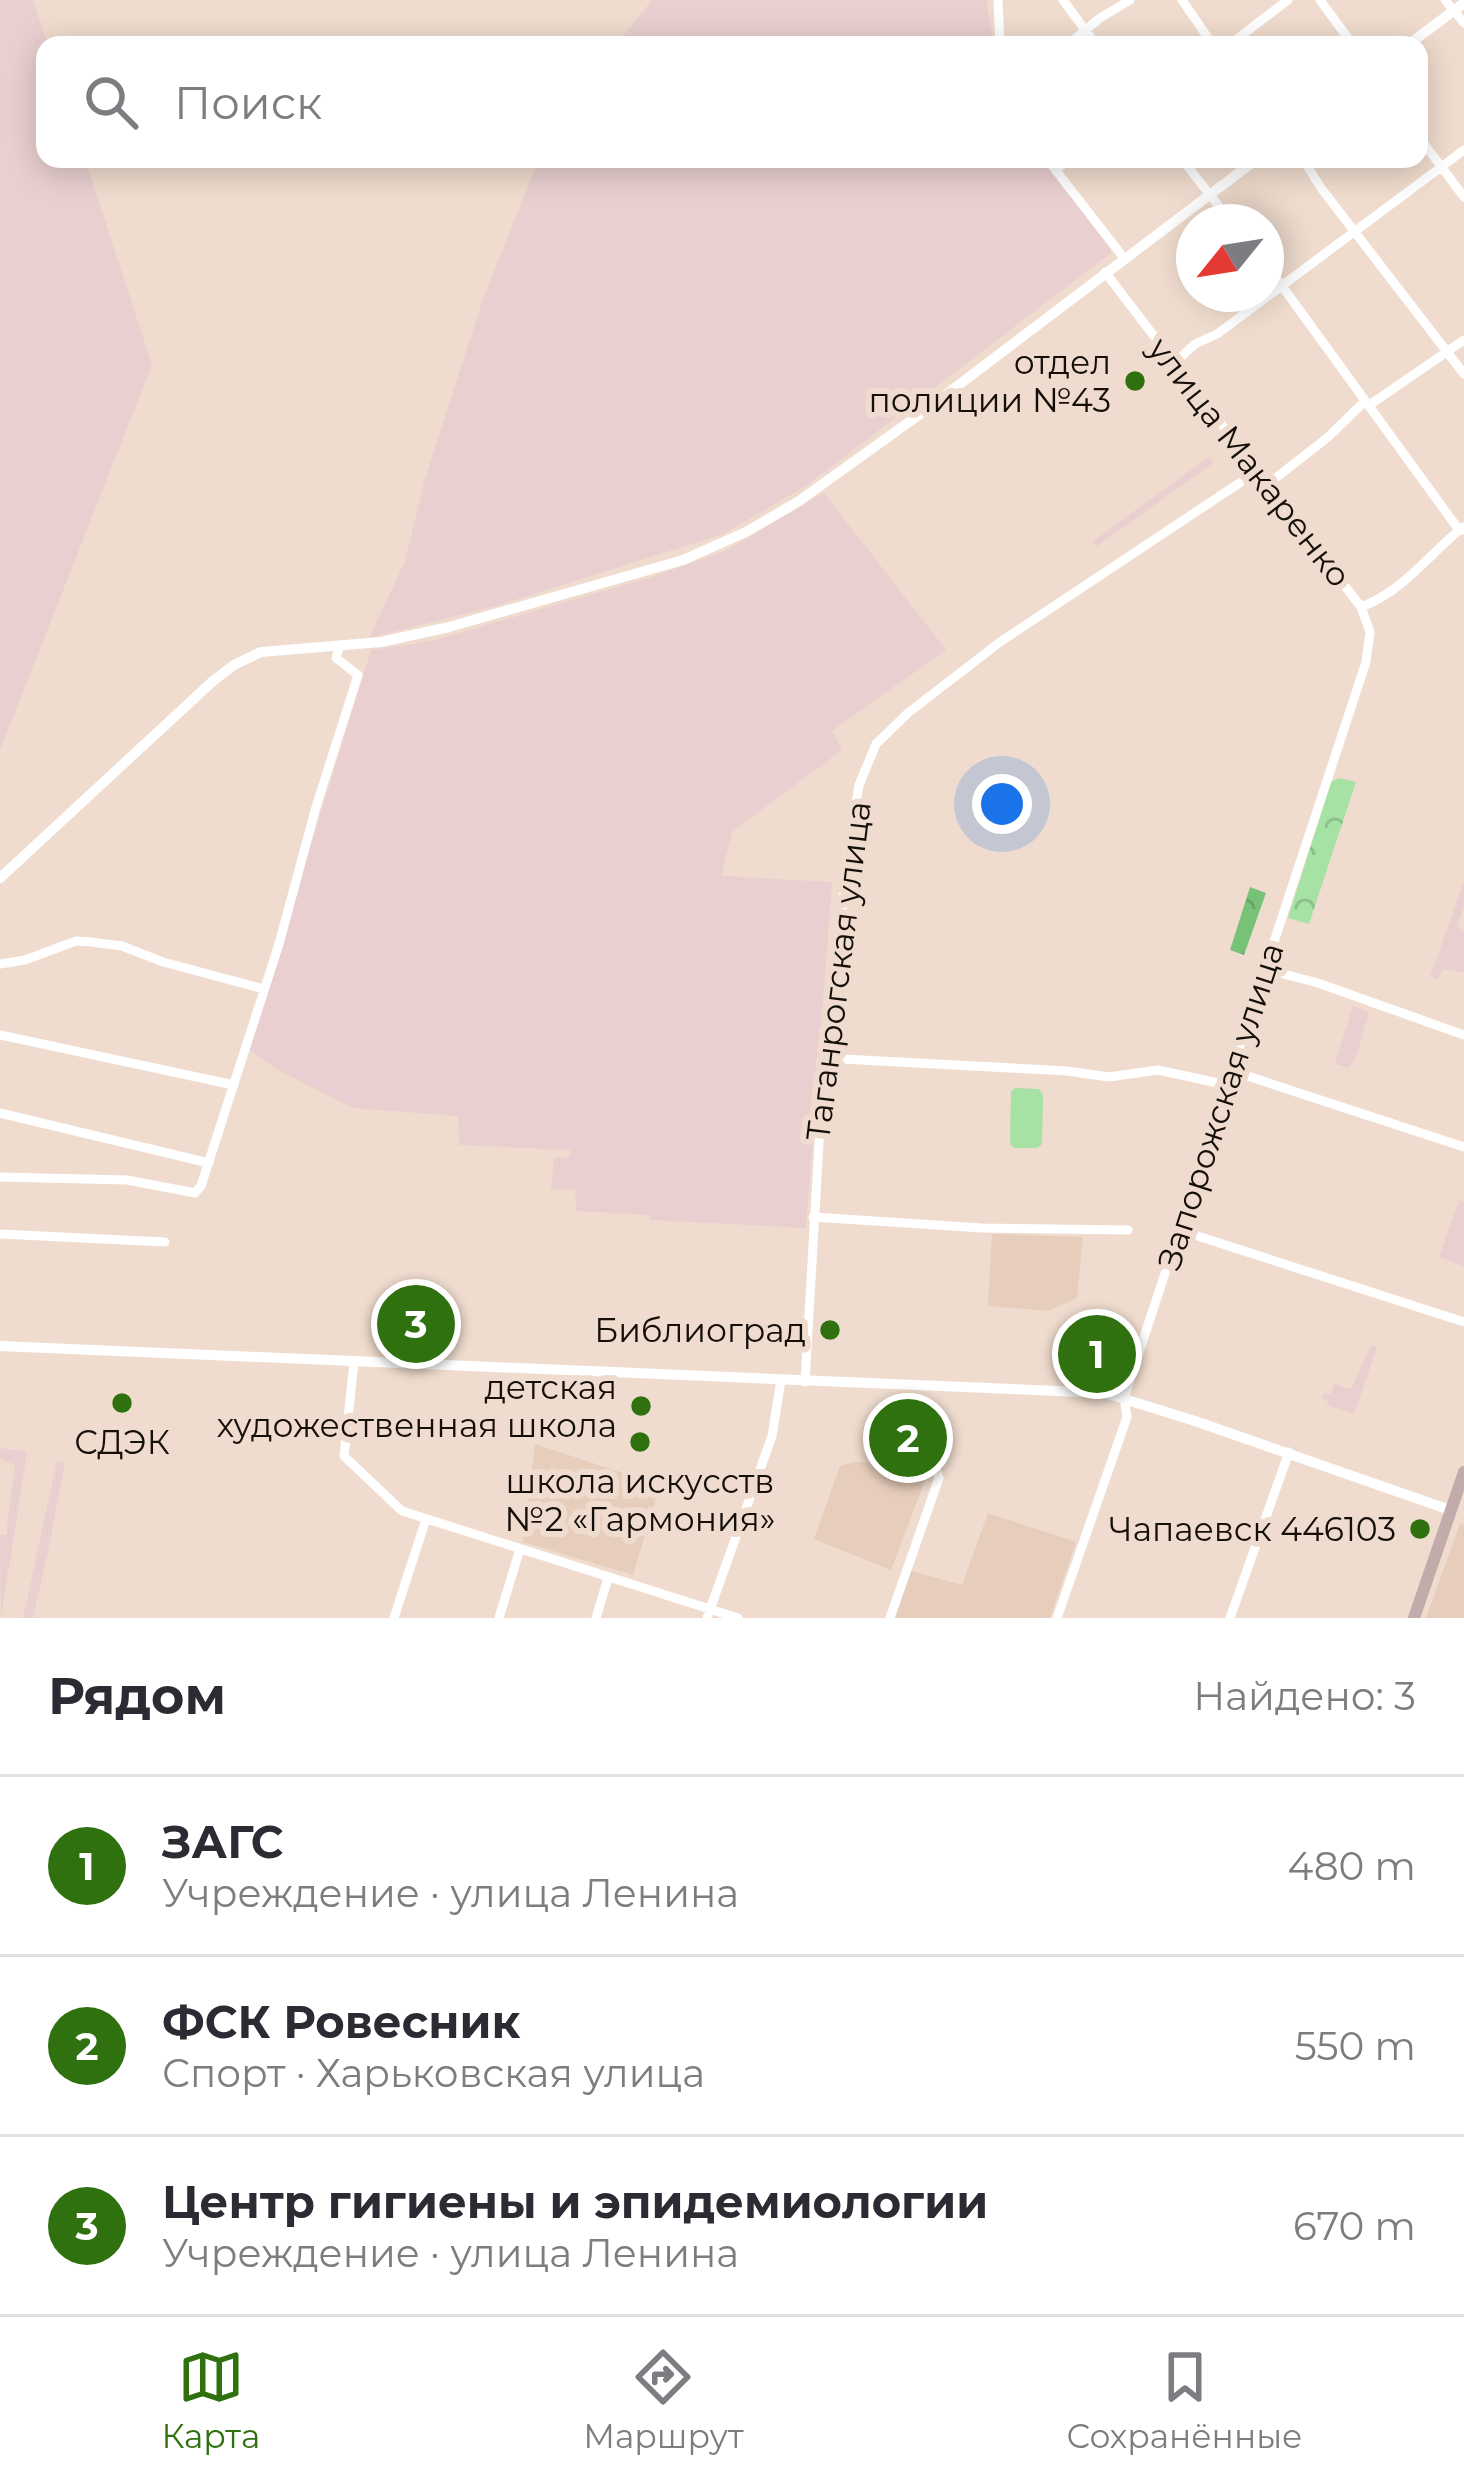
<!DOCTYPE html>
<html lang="ru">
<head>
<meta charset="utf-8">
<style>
  :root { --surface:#fff; --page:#f2f2f3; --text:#2b2b33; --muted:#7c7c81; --line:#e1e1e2; --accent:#2e710e }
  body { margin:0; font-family:Montserrat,sans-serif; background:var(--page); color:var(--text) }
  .compass { position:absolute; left:1176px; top:204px; width:108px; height:108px; border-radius:50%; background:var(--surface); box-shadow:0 6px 30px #0003; rotate:240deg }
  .you { position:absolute; left:1002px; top:804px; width:42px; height:42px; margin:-30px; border:9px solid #fff; border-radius:50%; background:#1a73e8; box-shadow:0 0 0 18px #1a73e833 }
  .badge { display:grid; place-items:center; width:78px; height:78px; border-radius:50%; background:var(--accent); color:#fff; font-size:39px; font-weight:700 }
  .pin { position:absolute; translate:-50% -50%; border:6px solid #fff; box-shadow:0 3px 12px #0006 }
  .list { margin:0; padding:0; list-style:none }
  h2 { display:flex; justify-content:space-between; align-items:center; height:156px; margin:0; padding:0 48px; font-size:51px }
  h2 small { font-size:39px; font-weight:400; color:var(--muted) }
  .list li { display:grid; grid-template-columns:78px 1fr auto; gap:36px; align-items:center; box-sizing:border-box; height:180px; padding:0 48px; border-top:3px solid var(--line) }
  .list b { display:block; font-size:45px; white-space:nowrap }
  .list p { margin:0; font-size:39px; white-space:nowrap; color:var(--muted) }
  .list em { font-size:39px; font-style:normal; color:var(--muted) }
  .icon { flex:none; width:66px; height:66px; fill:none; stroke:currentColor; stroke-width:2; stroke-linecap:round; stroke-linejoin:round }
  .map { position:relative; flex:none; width:1464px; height:1618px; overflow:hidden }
  .search { position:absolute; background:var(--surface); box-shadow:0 6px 30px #0003; left:36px; right:36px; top:36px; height:132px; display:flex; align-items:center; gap:30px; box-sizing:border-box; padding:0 42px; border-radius:24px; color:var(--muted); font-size:45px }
  .sheet { height:696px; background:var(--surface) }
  nav { display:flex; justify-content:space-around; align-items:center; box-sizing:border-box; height:168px; border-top:3px solid var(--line); background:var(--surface); font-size:33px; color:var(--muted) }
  nav a { display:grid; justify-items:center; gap:6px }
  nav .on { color:var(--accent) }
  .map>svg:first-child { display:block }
  .industrial { fill:#e9cfd0 }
  .built { fill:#e7cdbb }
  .forest { fill:url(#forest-crowns) }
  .park { fill:url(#park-crowns) }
  .garden { fill:#a5e2a4 }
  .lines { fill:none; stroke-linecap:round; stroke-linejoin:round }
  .minor { stroke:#fff; stroke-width:9 }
  .tertiary { stroke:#fff; stroke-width:10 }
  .secondary { stroke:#c1abab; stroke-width:12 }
  .poi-dot { fill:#2e710e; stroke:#efdcce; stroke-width:4.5 }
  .labels { text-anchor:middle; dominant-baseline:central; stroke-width:12; stroke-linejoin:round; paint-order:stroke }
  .poi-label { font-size:33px; fill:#150f0a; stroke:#efdcce; text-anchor:end }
  .street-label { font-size:33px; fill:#150f0a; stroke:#efdcce }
</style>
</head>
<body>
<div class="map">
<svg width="1464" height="1618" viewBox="0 0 1464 1618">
  <defs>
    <pattern id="forest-crowns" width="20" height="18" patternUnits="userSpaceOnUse" patternTransform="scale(3)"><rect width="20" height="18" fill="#78c278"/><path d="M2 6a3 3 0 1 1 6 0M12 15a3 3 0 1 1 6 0" fill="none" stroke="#67a666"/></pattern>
    <pattern id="park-crowns" width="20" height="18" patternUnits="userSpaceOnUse" patternTransform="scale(3)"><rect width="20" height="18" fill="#a5e2a4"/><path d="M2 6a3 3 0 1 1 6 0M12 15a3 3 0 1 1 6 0" fill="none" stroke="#8dc18c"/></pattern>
  </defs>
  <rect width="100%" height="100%" fill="#efdcce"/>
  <path class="industrial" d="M 0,0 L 33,0 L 48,45 L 45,159 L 85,159 L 152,365 L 0,750 Z
    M 652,0 L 986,0 L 994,45 L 616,45 Z
    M 539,159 L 1043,159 L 1112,252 L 806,486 L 723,534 L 496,606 L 369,638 L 405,561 L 424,482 L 484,296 Z
    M 1209,457 L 1213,463 L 1097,546 L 1093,541 Z
    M 824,493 L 946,650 L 832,731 L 842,750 L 732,832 L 721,876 L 832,882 L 806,1228 L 650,1220 L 649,1215 L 576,1211 L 575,1190 L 551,1189 L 554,1158 L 570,1157 L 570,1150 L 459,1145 L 458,1116 L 353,1108 L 278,1070 L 248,1049 L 371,650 L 431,641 L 649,578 L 727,550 Z
    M 1464,881 L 1464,906 L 1457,927 L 1464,930 L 1464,972 L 1443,969 L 1437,980 L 1430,977 Z
    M 1353,1006 L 1369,1012 L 1357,1054 L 1349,1068 L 1335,1064 Z
    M 1459,1200 L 1464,1202 L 1464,1266 L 1439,1257 Z
    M 1371,1345 L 1377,1348 L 1354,1414 L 1327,1405 L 1328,1401 L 1322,1399 L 1324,1393 L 1331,1394 L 1334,1384 L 1351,1389 Z
    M 0,1448 L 27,1452 L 1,1618 L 0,1535 L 6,1535 L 15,1465 L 0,1459 Z
    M 57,1461 L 65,1462 L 49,1547 L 33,1618 L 23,1618 Z"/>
  <path class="built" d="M 992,1234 L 1083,1237 L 1077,1298 L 1048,1311 L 988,1306 Z
    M 535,1444 L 660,1485 L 633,1575 L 523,1542 Z
    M 854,1462 L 925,1466 L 926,1478 L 891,1570 L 814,1539 L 840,1466 Z
    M 988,1513 L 1076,1542 L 1050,1618 L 895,1618 L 911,1571 L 962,1585 Z
    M 1460,1524 L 1464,1525 L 1464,1618 L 1426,1618 Z"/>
  <path class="forest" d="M 1250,887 L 1266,893 L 1244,955 L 1230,950 Z"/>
  <path class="park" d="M 1339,778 L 1356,782 L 1309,924 L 1288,918 L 1331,782 Z"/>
  <path class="garden" d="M 1015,1088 L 1039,1089 L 1043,1095 L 1042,1144 L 1037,1148 L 1014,1148 L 1010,1143 L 1011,1092 Z"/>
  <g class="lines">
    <path class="minor" d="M 998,0 L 1000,45
      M 1063,0 L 1096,45
      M 1182,0 L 1213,45
      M 1320,0 L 1353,45
      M 1445,0 L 1464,23
      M 1068,45 L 1100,18 L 1130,0
      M 1229,45 L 1288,0
      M 1419,137 L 1464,197
      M 1047,159 L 1124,258
      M 1182,159 L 1231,222
      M 1303,159 L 1321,188 L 1464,374
      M 1055,170 L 1070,159
      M 1266,264 L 1459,530 L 1464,530
      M 1172,365 L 1195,344 L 1217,334 L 1464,150
      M 1268,484 L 1327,438 L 1362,404 L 1371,404 L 1464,340
      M 1361,607 C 1404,591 1428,555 1463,527
      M 0,964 L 25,960 L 76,941 L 91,942 L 122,946 L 163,962 L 264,989
      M 1265,969 L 1318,983 L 1464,1035
      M 0,1035 L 234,1085
      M 824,1058 L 1067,1071 L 1109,1077 L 1158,1070 L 1227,1085
      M 1232,1071 L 1464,1147
      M 0,1113 L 209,1163
      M 0,1177 L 127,1180 L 195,1193 L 201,1186 L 279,944 L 316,807 L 358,675 L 336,658 L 340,645
      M 813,1217 L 982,1228 L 1128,1230
      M 1179,1230 L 1464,1322
      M 0,1234 L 165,1242
      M 354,1362 L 344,1456 L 402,1511 L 738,1618
      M 805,1382 L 824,1058 L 835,1004 L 845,873 L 859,785 L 876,744 L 908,713 L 1000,642 L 1256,472
      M 394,1618 L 426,1519
      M 499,1618 L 520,1549
      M 596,1618 L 608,1578
      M 707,1618 L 772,1436 L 781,1380
      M 890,1618 L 939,1478 L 934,1463 L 921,1453
      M 1057,1618 L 1127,1417 L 1124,1398 L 1366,662 L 1370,632 L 1361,607 L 1105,272
      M 1230,1618 L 1289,1452"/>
    <path class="tertiary" d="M 1408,45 L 1464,3
      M 0,878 L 213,681 L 234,665 L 261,652 L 381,642 L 449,627 L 683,560 L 746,532 L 799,501 L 923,412 L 1257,159
      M 0,1346 L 1105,1393 L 1195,1421 L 1450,1510"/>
    <path class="secondary" d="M 1414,1618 L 1464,1472"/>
  </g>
  <g class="poi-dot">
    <circle cx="1135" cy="381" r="12"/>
    <circle cx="830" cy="1330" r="12"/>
    <circle cx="122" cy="1403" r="12"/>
    <circle cx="641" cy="1406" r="12"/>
    <circle cx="640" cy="1442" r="12"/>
    <circle cx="1420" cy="1529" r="12"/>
  </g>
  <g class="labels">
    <g class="poi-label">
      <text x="1111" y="362">отдел<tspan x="1111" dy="38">полиции №43</tspan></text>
      <text x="806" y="1330">Библиоград</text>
      <text x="617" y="1387">детская<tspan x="617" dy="38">художественная школа</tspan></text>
      <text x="122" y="1442" text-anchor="middle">СДЭК</text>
      <text x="640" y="1481" text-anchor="middle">школа искусств<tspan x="640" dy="38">№2 «Гармония»</tspan></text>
      <text x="1396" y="1529">Чапаевск 446103</text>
    </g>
    <g class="street-label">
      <text transform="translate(1250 462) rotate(52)">улица Макаренко</text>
      <text transform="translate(838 971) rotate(-83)">Таганрогская улица</text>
      <text transform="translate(1220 1106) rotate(-72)">Запорожская улица</text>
    </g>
  </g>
</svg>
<svg class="compass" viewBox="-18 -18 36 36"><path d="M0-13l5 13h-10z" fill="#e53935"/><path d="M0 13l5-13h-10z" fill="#7c7c81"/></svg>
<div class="you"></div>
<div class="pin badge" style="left:1097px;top:1354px">1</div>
<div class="pin badge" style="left:908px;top:1438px">2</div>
<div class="pin badge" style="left:416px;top:1324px">3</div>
<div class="search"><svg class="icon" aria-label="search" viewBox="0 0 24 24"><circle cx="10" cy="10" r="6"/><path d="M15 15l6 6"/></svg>Поиск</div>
</div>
<section class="sheet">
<h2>Рядом<small>Найдено: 3</small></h2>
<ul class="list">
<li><span class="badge">1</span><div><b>ЗАГС</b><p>Учреждение · улица Ленина</p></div><em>480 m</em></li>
<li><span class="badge">2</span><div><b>ФСК Ровесник</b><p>Спорт · Харьковская улица</p></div><em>550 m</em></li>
<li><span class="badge">3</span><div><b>Центр гигиены и эпидемиологии</b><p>Учреждение · улица Ленина</p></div><em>670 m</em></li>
</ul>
</section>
<nav>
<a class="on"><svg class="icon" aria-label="map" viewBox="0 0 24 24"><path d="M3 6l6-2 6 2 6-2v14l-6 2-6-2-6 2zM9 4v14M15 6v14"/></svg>Карта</a>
<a><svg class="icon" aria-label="directions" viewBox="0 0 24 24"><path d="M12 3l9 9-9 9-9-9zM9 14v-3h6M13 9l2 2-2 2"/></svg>Маршрут</a>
<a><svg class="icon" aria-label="saved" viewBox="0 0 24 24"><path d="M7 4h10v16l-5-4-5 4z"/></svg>Сохранённые</a>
</nav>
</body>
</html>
